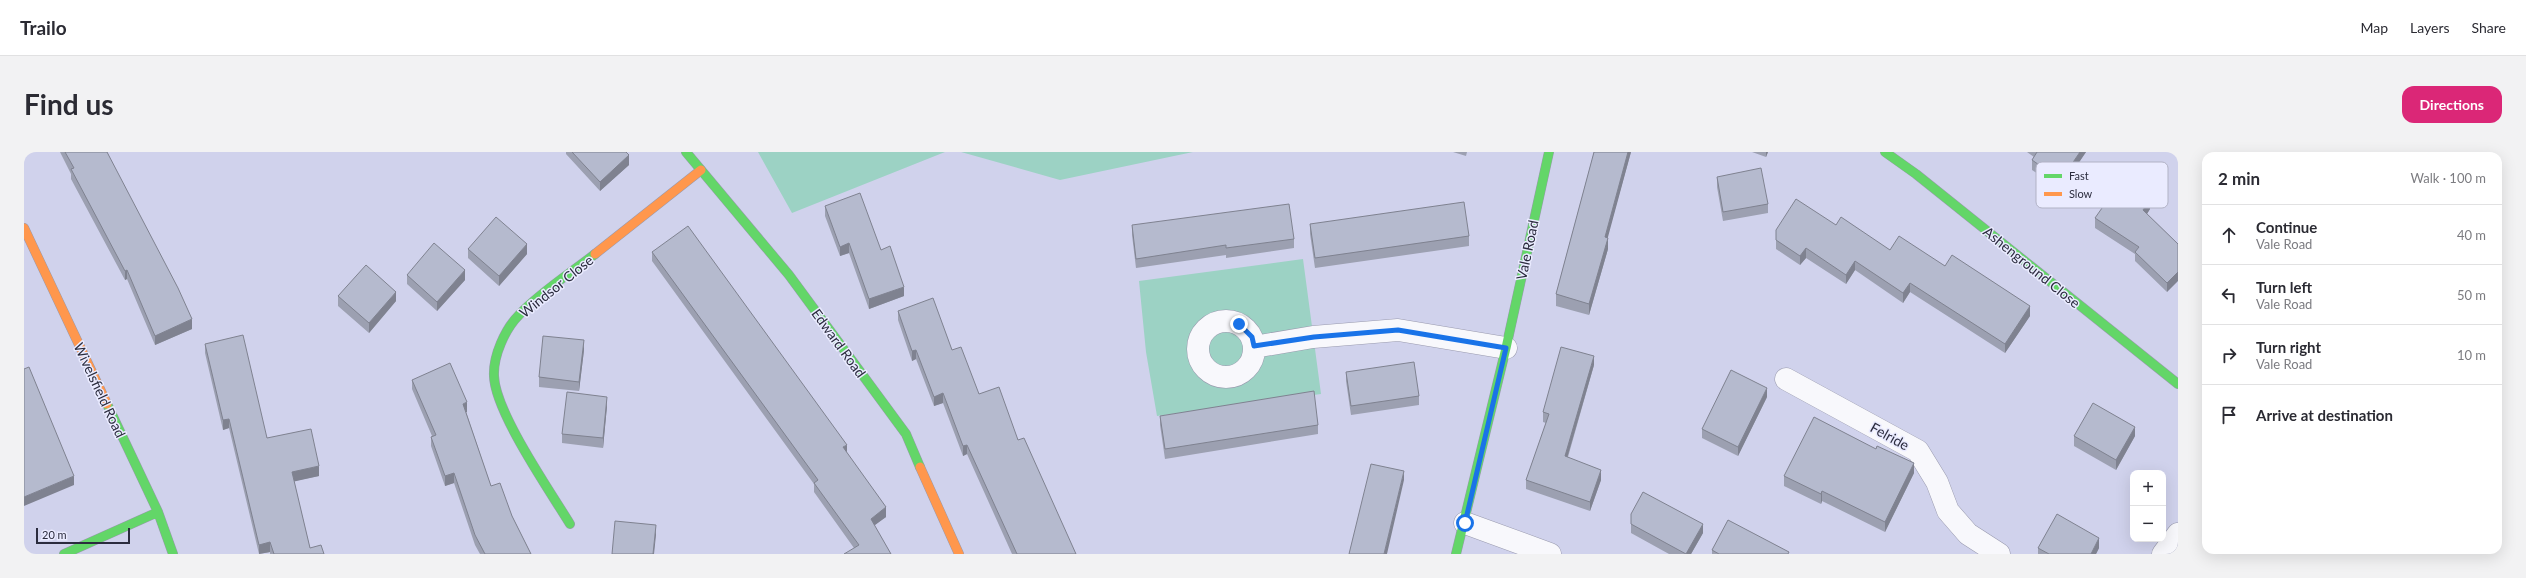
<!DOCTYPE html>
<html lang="en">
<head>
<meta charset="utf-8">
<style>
  :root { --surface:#fff; --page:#f2f2f3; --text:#2b2b33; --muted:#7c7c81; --line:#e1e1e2; --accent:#db2777 }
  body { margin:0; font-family:Lato,sans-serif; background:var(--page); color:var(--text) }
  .controls { position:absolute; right:12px; bottom:12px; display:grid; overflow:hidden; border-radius:8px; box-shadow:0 4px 16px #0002 }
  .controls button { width:36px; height:36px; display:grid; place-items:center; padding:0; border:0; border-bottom:1px solid var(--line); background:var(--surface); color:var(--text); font:20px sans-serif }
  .scale { position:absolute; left:12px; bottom:10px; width:94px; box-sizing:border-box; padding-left:4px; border:2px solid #2b2c3e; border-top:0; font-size:11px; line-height:14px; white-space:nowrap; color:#2b2c3e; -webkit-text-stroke:3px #eaebff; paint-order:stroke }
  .stop { position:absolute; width:12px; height:12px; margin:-9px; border:3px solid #1a73e8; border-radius:50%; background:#fff }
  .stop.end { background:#1a73e8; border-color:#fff; box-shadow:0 1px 4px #0008 }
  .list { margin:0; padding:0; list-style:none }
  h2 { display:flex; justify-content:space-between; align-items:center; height:52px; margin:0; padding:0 16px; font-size:17px }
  h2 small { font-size:13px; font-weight:400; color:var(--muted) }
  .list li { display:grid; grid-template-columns:26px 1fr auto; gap:12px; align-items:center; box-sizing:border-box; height:60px; padding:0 16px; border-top:1px solid var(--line) }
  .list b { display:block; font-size:15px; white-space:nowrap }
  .list p { margin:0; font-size:13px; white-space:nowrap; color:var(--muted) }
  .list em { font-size:13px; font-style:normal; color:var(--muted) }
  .icon { flex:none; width:22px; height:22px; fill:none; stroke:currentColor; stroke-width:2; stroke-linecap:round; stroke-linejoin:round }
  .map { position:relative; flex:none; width:2154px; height:402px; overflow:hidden; border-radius:12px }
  header { display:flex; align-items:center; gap:24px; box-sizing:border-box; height:56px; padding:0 20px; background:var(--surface); border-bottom:1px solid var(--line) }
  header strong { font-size:19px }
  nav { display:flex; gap:22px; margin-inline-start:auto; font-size:14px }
  .intro { display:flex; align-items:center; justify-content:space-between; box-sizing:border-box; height:96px; padding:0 24px }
  h1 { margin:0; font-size:28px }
  .button { padding:10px 18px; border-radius:12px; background:var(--accent); color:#fff; font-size:14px; font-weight:700 }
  main { display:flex; gap:24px; padding:0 24px }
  aside { flex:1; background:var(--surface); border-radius:12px; box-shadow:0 4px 16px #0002 }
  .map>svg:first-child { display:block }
  .green { fill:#9cd2c4 }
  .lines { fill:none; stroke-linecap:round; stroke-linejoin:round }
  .street-casing { stroke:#999aae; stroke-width:23 }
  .fast-casing { stroke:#999aae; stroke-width:10 }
  .slow-casing { stroke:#999aae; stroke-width:10 }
  .street { stroke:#f8f8fc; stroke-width:22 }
  .fast { stroke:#63d668; stroke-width:9 }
  .slow { stroke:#ff974d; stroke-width:9 }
  .wall { fill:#9ca0b1 }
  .shaded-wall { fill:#7f8290 }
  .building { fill:#b5bace; stroke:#7f8290 }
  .route { stroke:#1a73e8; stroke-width:5 }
  .labels { text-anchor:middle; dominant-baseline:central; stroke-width:3; stroke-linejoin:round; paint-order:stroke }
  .street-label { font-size:14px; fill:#2b2c3e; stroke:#eaebff }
  .key { fill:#eaebff; stroke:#b1b2c5; stroke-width:1 }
  .key-label { font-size:11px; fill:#2b2c3e }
</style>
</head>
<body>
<header>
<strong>Trailo</strong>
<nav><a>Map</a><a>Layers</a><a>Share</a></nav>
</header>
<div class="intro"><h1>Find us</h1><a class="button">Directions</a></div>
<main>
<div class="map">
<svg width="2154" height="402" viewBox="0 0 2154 402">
  <rect width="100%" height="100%" fill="#d0d2ec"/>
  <path class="green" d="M 734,0 L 921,0 L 768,61 Z
    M 937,0 L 1169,0 L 1036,28 Z
    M 1279,107 L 1297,242 L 1133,264 L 1122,200 L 1115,129 Z"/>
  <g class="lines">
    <defs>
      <path id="street" d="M1174 197a28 28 0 1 1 56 0a28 28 0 1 1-56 0Z
        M 1230,195 L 1289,185 L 1374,178 L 1482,196
        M 1762,227 L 1894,299 L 1913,330 L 1924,359 L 1944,382 L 1975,402
        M 1441,371 L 1526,402
        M 2139,402 L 2154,382"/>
      <path id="fast" d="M 662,0 L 765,123 L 882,282 L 896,315
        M 1861,0 L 1892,22 L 2154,232
        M 83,252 L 134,360 L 149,402
        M 546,372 C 526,339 471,260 470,224 C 469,204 481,177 495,163 C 514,142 548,120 571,102
        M 40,402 L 134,360
        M 1432,402 L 1482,196 L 1525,0"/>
      <path id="slow" d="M 0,76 L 83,252
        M 571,102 L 677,18
        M 896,315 L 935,402"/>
    </defs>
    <use href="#street" class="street-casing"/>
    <use href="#fast" class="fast-casing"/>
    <use href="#slow" class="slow-casing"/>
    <use href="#street" class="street"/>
    <use href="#fast" class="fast"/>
    <use href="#slow" class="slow"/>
  </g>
  <path class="wall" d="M 36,0 L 83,0 L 168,177 L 131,193 L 103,127 L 101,128 L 47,27 L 47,22 Z
    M 542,0 L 602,0 L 605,13 L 576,39 L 542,2 Z
    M 1429,0 L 1443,0 L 1442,4 Z
    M 1570,0 L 1607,0 L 1583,86 L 1584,97 L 1565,163 L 1532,154 L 1532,142 Z
    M 1728,0 L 1744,0 L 1742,5 Z
    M 2003,0 L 2062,0 L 2037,37 L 2008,18 L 2008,8 L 2010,5 Z
    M 1693,25 L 1744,52 L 1744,61 L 1699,69 L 1693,35 Z
    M 801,54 L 857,98 L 880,144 L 845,157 L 825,101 L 816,104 L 801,64 Z
    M 2126,57 L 2123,62 L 2154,92 L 2143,140 L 2111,109 L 2111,102 L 2071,76 L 2071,66 Z
    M 1286,72 L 1445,84 L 1445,94 L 1291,116 L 1286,82 Z
    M 1108,73 L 1270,87 L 1270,96 L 1202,106 L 1202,103 L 1112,116 L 1108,83 Z
    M 1812,73 L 1866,98 L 1921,114 L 2006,164 L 1981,201 L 1886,140 L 1879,151 L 1831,118 L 1822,132 L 1782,106 L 1776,113 L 1752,97 L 1752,78 Z
    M 444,97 L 503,102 L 475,134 L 444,106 Z
    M 628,100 L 823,301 L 862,365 L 850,373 L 867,402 L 830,396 L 790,340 L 790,332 L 628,109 Z
    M 383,123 L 441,128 L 413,159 L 383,132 Z
    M 314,144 L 372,149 L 345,181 L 314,154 Z
    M 874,159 L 928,198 L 955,242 L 994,288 L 1052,402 L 988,402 L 943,302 L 939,304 L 919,251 L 910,254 L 892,207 L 888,209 L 874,168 Z
    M 181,192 L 243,286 L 295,324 L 270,329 L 286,396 L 300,402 L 246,402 L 246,400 L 235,402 L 205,276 L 199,278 L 181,201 Z
    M 560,198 L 555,239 L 515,235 L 515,225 Z
    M 1570,213 L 1544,305 L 1577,328 L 1566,359 L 1502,337 L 1502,328 L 1522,271 L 1519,270 L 1519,260 Z
    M 1322,220 L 1395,244 L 1395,253 L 1327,263 L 1322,229 Z
    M 388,228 L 443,260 L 442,260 L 467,334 L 488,364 L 507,402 L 456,402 L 451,393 L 430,331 L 421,334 L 407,294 L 407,285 L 408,284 L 388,237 Z
    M 1743,245 L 1714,304 L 1678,286 L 1678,277 Z
    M 583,254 L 579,296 L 538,291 L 538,282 Z
    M 1136,264 L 1294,273 L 1294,282 L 1141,307 L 1136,273 Z
    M 2050,284 L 2111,284 L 2092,318 L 2050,294 Z
    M 1890,321 L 1861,380 L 1798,349 L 1797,352 L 1760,334 L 1760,324 Z
    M 1607,362 L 1679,381 L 1667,402 L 1645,402 L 1607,381 Z
    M 2014,396 L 2075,396 L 2072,402 L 2014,402 Z
    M 1688,398 L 1765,402 L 1688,402 Z"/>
  <path class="shaded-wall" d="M 1604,0 L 1607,0 L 1581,96 L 1581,85 Z
    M 1742,0 L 1744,0 L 1742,5 Z
    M 2056,0 L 2062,0 L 2037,37 L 2037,28 Z
    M 605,3 L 605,13 L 576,39 L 576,30 Z
    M 2126,48 L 2126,57 L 2119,68 L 2119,58 Z
    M 1584,86 L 1584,97 L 1565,163 L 1565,152 Z
    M 825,91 L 825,101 L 816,104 L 816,95 Z
    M 503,92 L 503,102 L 475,134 L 475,124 Z
    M 1782,96 L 1782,106 L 1776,113 L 1776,104 Z
    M 1831,109 L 1831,118 L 1822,132 L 1822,123 Z
    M 103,118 L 103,127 L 101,128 L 101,119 Z
    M 441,118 L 441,128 L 413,159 L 413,150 Z
    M 2154,120 L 2154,129 L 2143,140 L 2143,131 Z
    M 1886,131 L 1886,140 L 1879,151 L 1879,141 Z
    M 880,135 L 880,144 L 845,157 L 845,147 Z
    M 372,140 L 372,149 L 345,181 L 345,171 Z
    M 2006,154 L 2006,164 L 1981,201 L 1981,192 Z
    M 168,167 L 168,177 L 131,193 L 131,184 Z
    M 560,188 L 560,198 L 555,239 L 555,230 Z
    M 892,198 L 892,207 L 888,209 L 888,199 Z
    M 1570,204 L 1570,213 L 1541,313 L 1541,304 Z
    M 1743,236 L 1743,245 L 1714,304 L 1714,295 Z
    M 919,241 L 919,251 L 910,254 L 910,245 Z
    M 583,245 L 583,254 L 579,296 L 579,286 Z
    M 443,250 L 443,260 L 439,261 L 439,252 Z
    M 205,267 L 205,276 L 199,278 L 199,268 Z
    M 2111,275 L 2111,284 L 2092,318 L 2092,308 Z
    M 823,293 L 823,302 L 819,295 Z
    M 943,293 L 943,302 L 939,304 L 939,294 Z
    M 1890,311 L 1890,321 L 1861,380 L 1861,370 Z
    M 295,314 L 295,324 L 268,330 L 268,320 Z
    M 1577,318 L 1577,328 L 1566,359 L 1566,350 Z
    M 1380,319 L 1380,328 L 1363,402 L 1360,402 Z
    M 430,321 L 430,331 L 421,334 L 421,324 Z
    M 50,324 L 50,333 L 0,354 L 0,345 Z
    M 1798,339 L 1798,349 L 1797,352 L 1797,342 Z
    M 862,355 L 862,365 L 847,376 L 847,367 Z
    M 1679,372 L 1679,381 L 1667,402 L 1662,402 Z
    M 632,373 L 632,383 L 630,402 L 629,402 Z
    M 2075,386 L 2075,396 L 2072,402 L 2067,402 Z
    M 246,390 L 246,400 L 235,402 L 235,393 Z"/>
  <path class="building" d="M 41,0 L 83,0 L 154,136 L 168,167 L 131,184 L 103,118 L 101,119 L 47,17 L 50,16 Z
    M 548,0 L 602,0 L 605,3 L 576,30 Z
    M 1570,0 L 1604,0 L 1581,85 L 1584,86 L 1565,152 L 1532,142 Z
    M 2013,0 L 2056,0 L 2037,28 L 2008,8 Z
    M 1737,16 L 1744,52 L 1699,60 L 1693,25 Z
    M 2097,29 L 2126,48 L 2119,58 L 2154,92 L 2154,120 L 2143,131 L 2111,100 L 2115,95 L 2071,66 Z
    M 836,41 L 857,98 L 866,94 L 880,135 L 845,147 L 825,91 L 816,95 L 801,54 Z
    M 1772,47 L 1812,73 L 1817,65 L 1866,98 L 1875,84 L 1921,114 L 1928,103 L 2006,154 L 1981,192 L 1886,131 L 1879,141 L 1831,109 L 1822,123 L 1782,96 L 1776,104 L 1752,88 L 1752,78 Z
    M 1440,50 L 1445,84 L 1291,106 L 1286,72 Z
    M 1265,52 L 1270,87 L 1202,96 L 1202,93 L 1112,107 L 1108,73 Z
    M 472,65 L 503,92 L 475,124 L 444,97 Z
    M 664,74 L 823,293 L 819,295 L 862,355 L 847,367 L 867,402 L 820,402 L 835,393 L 790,331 L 794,328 L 628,100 Z
    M 410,91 L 441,118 L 413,150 L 383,123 Z
    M 342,113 L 372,140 L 345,171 L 314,144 Z
    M 909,146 L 928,198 L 937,195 L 955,242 L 975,235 L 994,288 L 1000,286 L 1052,402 L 993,402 L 943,293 L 939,294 L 919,241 L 910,245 L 892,198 L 888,199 L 874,159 Z
    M 219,183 L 243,286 L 287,277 L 295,314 L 268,320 L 286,396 L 297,393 L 300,402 L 250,402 L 246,390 L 235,393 L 205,267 L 199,268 L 181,192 Z
    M 519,184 L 560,188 L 555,230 L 515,225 Z
    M 1537,195 L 1570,204 L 1541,304 L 1577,318 L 1566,350 L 1502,328 L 1525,262 L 1519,260 Z
    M 1390,210 L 1395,244 L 1327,254 L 1322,220 Z
    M 426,211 L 443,250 L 439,252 L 467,334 L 476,331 L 488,364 L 507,402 L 461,402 L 451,383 L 430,321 L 421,324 L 407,285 L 412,283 L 388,228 Z
    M 5,215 L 50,324 L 0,345 L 0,217 Z
    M 1707,218 L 1743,236 L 1714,295 L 1678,277 Z
    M 1290,239 L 1294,273 L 1141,297 L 1136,264 Z
    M 543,240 L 583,245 L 579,286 L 538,282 Z
    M 2069,251 L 2111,275 L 2092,308 L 2050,284 Z
    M 1790,265 L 1852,297 L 1853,294 L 1890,311 L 1861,370 L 1798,339 L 1797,342 L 1760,324 Z
    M 1347,312 L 1380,319 L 1360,402 L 1325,402 Z
    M 1619,340 L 1679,372 L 1662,402 L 1607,372 L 1607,362 Z
    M 2033,362 L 2075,386 L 2067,402 L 2025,402 L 2014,396 Z
    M 1704,368 L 1765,400 L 1764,402 L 1695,402 L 1688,398 Z
    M 591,369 L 632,373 L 629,402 L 588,402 Z"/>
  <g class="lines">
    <path class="route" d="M 1215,172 L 1228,185 L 1230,194 L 1290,185 L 1374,178 L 1482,196 L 1441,371"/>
  </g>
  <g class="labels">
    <g class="street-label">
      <text transform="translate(1503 98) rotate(-78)">Vale Road</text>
      <text transform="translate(2008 115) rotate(39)">Ashenground Close</text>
      <text transform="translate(532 134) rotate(-39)">Windsor Close</text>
      <text transform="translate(815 191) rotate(54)">Edward Road</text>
      <text transform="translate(76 238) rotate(65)">Wivelsfield Road</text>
      <text transform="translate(1866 284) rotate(29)">Felride</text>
    </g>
  </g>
  <rect x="2012" y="10" width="132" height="46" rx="6" class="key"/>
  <rect x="2020" y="22" width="18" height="4" fill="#63d668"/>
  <rect x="2020" y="40" width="18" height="4" fill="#ff974d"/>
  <g class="key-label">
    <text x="2045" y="28">Fast</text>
    <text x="2045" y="46">Slow</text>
  </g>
</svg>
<div class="controls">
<button>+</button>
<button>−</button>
</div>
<div class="scale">20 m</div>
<div class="stop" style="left:1441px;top:371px"></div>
<div class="stop end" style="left:1215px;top:172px"></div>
</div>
<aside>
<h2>2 min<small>Walk · 100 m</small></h2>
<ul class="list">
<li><svg class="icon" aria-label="ahead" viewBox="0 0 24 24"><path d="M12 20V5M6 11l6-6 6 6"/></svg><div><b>Continue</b><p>Vale Road</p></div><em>40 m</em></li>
<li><svg class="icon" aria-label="left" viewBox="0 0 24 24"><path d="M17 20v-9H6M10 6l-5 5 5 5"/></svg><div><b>Turn left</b><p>Vale Road</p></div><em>50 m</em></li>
<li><svg class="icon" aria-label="right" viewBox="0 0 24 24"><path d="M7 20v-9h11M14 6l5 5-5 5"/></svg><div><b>Turn right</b><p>Vale Road</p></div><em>10 m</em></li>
<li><svg class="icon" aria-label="arrive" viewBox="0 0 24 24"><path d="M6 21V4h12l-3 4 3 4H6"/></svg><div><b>Arrive at destination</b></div></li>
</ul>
</aside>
</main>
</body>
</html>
